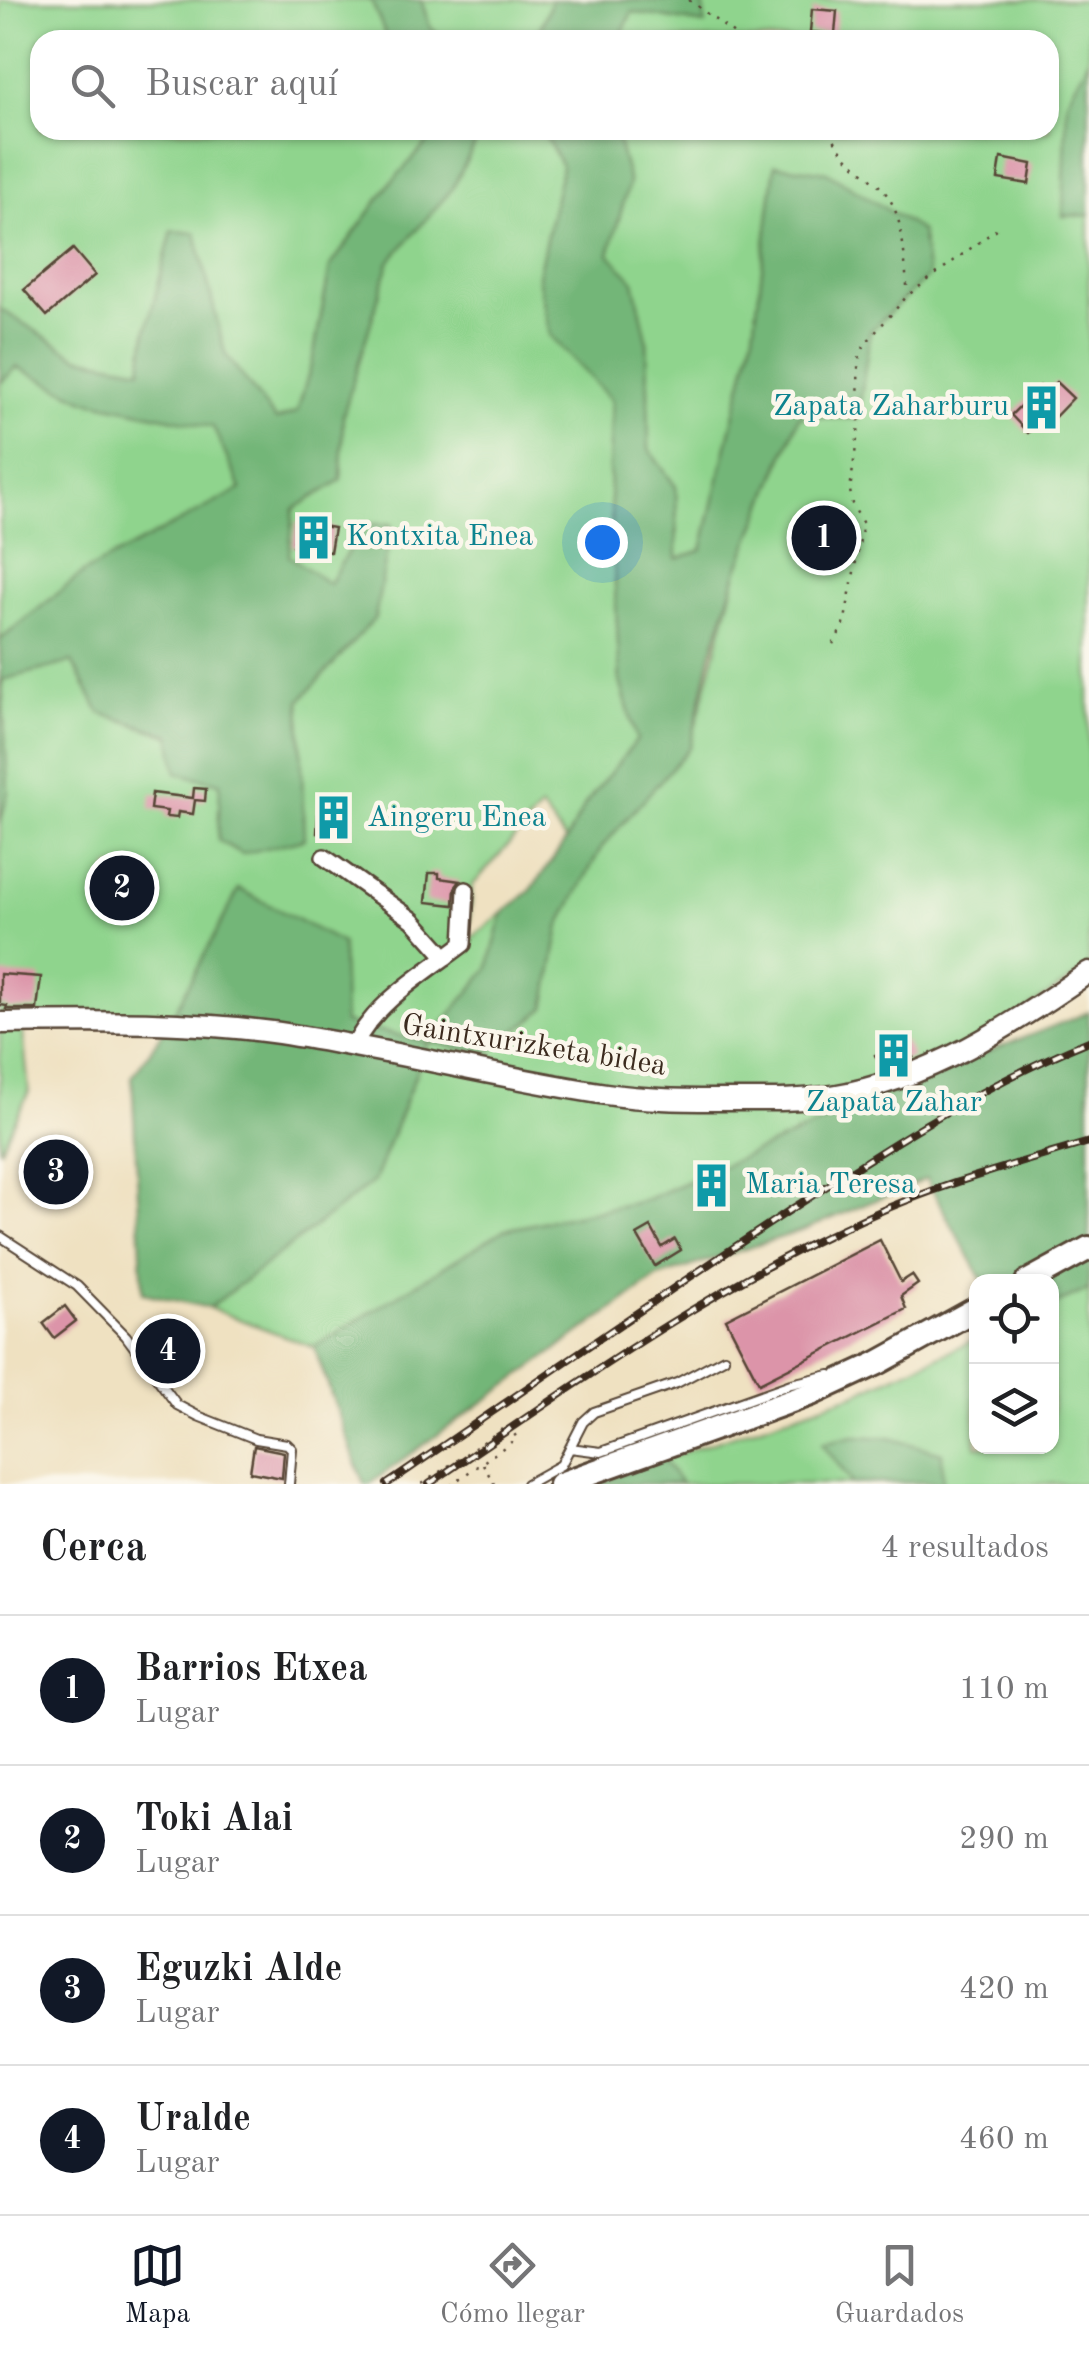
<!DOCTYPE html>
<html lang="es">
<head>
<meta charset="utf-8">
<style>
  :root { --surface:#fff; --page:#f2f2f2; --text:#202124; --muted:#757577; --line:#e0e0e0; --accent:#111827 }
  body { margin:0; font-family:"Old Standard TT",serif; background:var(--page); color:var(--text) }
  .controls { position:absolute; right:30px; bottom:30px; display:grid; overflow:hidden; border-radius:20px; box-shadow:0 2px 8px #0004 }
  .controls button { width:90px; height:90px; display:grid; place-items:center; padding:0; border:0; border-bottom:2px solid var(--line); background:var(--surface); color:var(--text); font:50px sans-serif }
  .you { position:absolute; left:602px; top:542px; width:35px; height:35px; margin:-25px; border:8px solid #fff; border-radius:50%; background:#1a73e8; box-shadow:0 0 0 15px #1a73e833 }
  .badge { display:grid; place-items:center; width:65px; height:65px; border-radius:50%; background:var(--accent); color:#fff; font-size:32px; font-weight:700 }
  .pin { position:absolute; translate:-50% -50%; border:5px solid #fff; box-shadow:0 2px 10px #0006 }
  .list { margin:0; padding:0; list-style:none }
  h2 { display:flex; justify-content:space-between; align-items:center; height:130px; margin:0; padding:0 40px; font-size:42px }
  h2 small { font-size:32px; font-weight:400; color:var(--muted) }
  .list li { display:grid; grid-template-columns:65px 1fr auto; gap:30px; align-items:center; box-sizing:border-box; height:150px; padding:0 40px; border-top:2px solid var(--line) }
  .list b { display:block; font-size:38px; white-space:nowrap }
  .list p { margin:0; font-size:32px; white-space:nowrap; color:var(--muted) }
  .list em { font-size:32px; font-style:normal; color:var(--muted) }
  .icon { flex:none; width:55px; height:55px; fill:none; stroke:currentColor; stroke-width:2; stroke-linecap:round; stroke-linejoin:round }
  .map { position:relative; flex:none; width:1089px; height:1484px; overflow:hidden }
  .search { position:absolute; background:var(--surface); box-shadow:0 2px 8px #0004; left:30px; right:30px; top:30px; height:110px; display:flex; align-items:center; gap:25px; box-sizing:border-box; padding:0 35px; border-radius:30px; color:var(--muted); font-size:38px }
  .sheet { height:730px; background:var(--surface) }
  nav { display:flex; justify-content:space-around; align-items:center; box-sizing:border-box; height:140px; border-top:2px solid var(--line); background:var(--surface); font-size:28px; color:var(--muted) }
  nav a { display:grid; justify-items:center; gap:5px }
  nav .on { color:var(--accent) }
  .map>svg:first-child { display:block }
  .green { fill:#8fd48d; stroke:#657f56; stroke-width:2.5 }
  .forest { fill:#73b678; stroke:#57704b; stroke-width:2.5 }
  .building { fill:#dc94a9 }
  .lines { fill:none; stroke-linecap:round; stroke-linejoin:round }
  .service-casing { stroke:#564536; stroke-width:12 }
  .minor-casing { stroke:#564536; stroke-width:20 }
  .secondary-casing { stroke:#564536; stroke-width:25 }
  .primary-casing { stroke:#564536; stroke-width:28 }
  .path { stroke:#564536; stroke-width:2.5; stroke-dasharray:2.5 8; stroke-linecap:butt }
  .service { stroke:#fff; stroke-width:8 }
  .minor { stroke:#fff; stroke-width:15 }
  .secondary { stroke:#fff; stroke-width:20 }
  .primary { stroke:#fff; stroke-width:22 }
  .rail-casing { stroke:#3b2a1e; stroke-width:8 }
  .rail { stroke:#fbf7ec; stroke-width:4; stroke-dasharray:11; stroke-linecap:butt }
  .labels { text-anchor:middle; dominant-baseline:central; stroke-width:9; stroke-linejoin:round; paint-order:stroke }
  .culture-label { font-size:30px; fill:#0d838f; stroke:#fbf7ec; text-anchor:start }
  .street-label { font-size:30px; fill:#3b2a1e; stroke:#fbf7ec }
</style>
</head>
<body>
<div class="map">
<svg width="1089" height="1484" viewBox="0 0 1089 1484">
  <rect width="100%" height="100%" fill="#fbf7ec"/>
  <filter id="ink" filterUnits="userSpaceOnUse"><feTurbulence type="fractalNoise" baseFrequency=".01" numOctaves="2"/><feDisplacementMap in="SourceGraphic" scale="20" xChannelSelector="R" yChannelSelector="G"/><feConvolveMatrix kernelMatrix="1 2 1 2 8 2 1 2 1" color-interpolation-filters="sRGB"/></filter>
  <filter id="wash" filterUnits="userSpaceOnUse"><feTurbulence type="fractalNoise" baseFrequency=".0048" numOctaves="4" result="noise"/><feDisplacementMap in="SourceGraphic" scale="40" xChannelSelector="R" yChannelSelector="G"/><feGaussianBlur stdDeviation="2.25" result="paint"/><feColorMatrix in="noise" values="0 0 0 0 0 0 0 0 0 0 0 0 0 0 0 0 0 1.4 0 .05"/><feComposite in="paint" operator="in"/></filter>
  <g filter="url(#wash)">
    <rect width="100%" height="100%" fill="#efe1c1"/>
    <path class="green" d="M 0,0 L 371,0 L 388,40 L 40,40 L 40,130 L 429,130 L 429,142 L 389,185 L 330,267 L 313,359 L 298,412 L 276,420 L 225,354 L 195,233 L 172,231 L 146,333 L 141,369 L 78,357 L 0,309 Z
      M 421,0 L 552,0 L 535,40 L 448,40 L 430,27 Z
      M 703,0 L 1089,0 L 1089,59 L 1067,101 L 1064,216 L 1089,215 L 1089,968 L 968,1048 L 971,1058 L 643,1201 L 504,1230 L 314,1347 L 209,1308 L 374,1181 L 428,1043 L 344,1023 L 167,1026 L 21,1013 L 29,1092 L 0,1150 L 0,825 L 8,791 L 2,679 L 72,662 L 100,713 L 170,736 L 220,783 L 303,838 L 300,700 L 375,618 L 364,524 L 329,584 L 288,556 L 294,509 L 341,480 L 343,415 L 389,262 L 452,189 L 482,130 L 542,130 L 562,166 L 538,276 L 550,335 L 612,400 L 609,468 L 620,681 L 637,740 L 586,803 L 566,841 L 541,808 L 472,886 L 469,940 L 503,913 L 488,969 L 429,1042 L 487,1054 L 545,1008 L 560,925 L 601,848 L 690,747 L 738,569 L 800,415 L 775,165 L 754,333 L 702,550 L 677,559 L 676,487 L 649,450 L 647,339 L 609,254 L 629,183 L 615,130 L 1049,130 L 1049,40 L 619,40 L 632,12 L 704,24 Z
      M 17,367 L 85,400 L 214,427 L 241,489 L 83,573 L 0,640 L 0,383 Z
      M 1089,1289 L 1089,1484 L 942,1484 L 941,1453 C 896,1440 869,1433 823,1443 L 851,1481 L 850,1484 L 681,1484 L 663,1459 L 855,1394 L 976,1339 L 976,1446 L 1052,1446 L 1052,1306 Z"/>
    <path class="forest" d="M 371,0 L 421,0 L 430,27 L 448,40 L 388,40 Z
      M 552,0 L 703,0 L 705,24 L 632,12 L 619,40 L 536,40 Z
      M 1089,59 L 1089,215 L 1063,216 L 1067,101 Z
      M 429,130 L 482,130 L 452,189 L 389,262 L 343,415 L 341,480 L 294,509 L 289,556 L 329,584 L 364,524 L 392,524 L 375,618 L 300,701 L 304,839 L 242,854 L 218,840 L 220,783 L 177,773 L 170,735 L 100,713 L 72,662 L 2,680 L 8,792 L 0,825 L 0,640 L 83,573 L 241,489 L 213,427 L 85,400 L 17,367 L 0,383 L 0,309 L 78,357 L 141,369 L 146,333 L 172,231 L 196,233 L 225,354 L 276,420 L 297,412 L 313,359 L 330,267 L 389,185 L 428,142 Z
      M 542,130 L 615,130 L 629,183 L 609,254 L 634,281 L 647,339 L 649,449 L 676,487 L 677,559 L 702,550 L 754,333 L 775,165 L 827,172 L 921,231 L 928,276 L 870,331 L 858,419 L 799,416 L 738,569 L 711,655 L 690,747 L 601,848 L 560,925 L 545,1008 L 487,1054 L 428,1042 L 374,1181 L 209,1308 L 143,1293 L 132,1077 L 167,1026 L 239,889 L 342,943 L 344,1023 L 428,1042 L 488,969 L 503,913 L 531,890 L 566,841 L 586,803 L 637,740 L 620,681 L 609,468 L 612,401 L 550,335 L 538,276 L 562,166 Z
      M 1089,1012 L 1089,1289 L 1052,1306 L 1052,1282 L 983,1281 L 926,1179 L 804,1230 L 658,1277 L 369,1484 L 364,1484 L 314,1347 L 504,1230 L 643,1201 L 932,1074 Z
      M 854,1436 L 890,1438 L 942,1453 L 943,1482 L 850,1484 L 851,1481 L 822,1443 Z
      M 663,1459 L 681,1484 L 594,1484 L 662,1459 Z"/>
    <g id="blocks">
      <path class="building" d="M 812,9 L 837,11 L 835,34 L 810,32 Z
        M 1001,158 L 1032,164 L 1029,184 L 998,179 Z
        M 73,249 L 95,275 L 47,316 L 24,290 Z
        M 1056,382 L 1073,398 L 1048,424 L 1042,418 L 1028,433 L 1011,415 L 1040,386 L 1046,392 Z
        M 829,517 L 842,548 L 820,558 L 807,527 Z
        M 297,522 L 334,528 L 330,552 L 293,546 Z
        M 194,788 L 206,789 L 205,801 L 195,800 L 193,814 L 178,812 L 177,818 L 166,817 L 167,811 L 150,809 L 152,793 L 193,798 Z
        M 319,801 L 352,803 L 350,835 L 317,833 Z
        M 109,867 L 119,868 L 119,876 L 137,878 L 135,901 L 106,897 Z
        M 429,873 L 439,873 L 439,878 L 460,881 L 455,888 L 454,905 L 426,902 Z
        M 0,974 L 41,977 L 37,1009 L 6,1009 L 7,1006 L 0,1005 Z
        M 905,1041 L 913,1057 L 882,1069 L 875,1055 Z
        M 66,1156 L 74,1175 L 46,1187 L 37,1168 Z
        M 651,1227 L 662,1247 L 675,1239 L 681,1250 L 655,1266 L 637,1235 Z
        M 880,1240 L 901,1282 L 912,1275 L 918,1284 L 901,1296 L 906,1309 L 759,1383 L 726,1319 Z
        M 65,1306 L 76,1321 L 54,1338 L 43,1323 Z
        M 173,1333 L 182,1355 L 161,1370 L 149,1355 Z
        M 254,1446 L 284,1452 L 282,1478 L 250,1472 Z"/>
    </g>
  </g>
  <g filter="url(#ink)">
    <use href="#blocks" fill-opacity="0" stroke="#564536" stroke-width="2.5"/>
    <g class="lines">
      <defs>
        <path id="service" d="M 0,1236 L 77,1286 L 126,1336 L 177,1405 L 198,1416 L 256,1439 L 287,1444 L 292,1449 L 289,1484
          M 570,1448 L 601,1452 L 791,1384 L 830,1375
          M 527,1484 L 561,1465 L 583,1422 L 594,1412 L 677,1383 L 724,1358"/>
        <path id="minor" d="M 324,857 L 413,920 L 446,957
          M 354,1046 C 376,1001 424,974 463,944 L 466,890"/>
        <path id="secondary" d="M 0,1023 C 91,1022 182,1020 272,1032 C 384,1048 494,1077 606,1094 C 646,1100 687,1100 727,1100 C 762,1100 798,1101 832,1096 C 928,1080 1011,1026 1089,972"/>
        <path id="primary" d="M 1027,1282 L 1089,1248
          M 560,1484 L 811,1394 L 878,1363 L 976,1309"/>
      </defs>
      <use href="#service" class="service-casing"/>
      <use href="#minor" class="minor-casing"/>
      <use href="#secondary" class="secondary-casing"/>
      <use href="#primary" class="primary-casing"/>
      <path class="path" d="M 689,0 L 742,40
        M 831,130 C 838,159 870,172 887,195 C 905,220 904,263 908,294
        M 833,644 L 844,625 L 863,524 L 852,504 L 850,490 L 859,425 L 858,361 L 865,344 L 908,295 L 1002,225
        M 483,1464 L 494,1484
        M 422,1484 L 508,1425 L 517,1438 L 452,1484"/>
      <use href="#service" class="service"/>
      <use href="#minor" class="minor"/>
      <use href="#secondary" class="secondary"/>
      <use href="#primary" class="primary"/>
      <defs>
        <path id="rail" d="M 387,1484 C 517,1395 647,1305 778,1218 C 878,1153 978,1086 1089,1041
          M 429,1484 C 570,1388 709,1288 865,1218 C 937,1185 1013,1165 1089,1142"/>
      </defs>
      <use href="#rail" class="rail-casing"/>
      <use href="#rail" class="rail"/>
    </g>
  </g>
  <defs>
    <symbol id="building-bare" viewBox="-9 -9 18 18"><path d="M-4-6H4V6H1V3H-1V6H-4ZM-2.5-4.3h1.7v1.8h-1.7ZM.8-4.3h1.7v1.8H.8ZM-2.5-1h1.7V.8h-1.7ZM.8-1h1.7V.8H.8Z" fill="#0f9aa8" stroke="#fbf7ec" stroke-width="2.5" paint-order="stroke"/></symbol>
  </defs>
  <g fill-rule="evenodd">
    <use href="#building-bare" x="1010" y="376" width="63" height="63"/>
    <use href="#building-bare" x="282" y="506" width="63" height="63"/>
    <use href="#building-bare" x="302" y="786" width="63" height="63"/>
    <use href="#building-bare" x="862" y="1024" width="63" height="63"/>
    <use href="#building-bare" x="680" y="1154" width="63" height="63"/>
  </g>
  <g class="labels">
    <g class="culture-label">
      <text x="1009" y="407" text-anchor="end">Zapata Zaharburu</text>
      <text x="346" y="537">Kontxita Enea</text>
      <text x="367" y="818">Aingeru Enea</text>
      <text x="894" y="1103" text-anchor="middle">Zapata Zahar</text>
      <text x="745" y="1185">Maria Teresa</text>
    </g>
    <g class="street-label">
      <text transform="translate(534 1046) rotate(9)">Gaintxurizketa bidea</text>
    </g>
  </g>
</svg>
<div class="controls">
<button><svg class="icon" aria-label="locate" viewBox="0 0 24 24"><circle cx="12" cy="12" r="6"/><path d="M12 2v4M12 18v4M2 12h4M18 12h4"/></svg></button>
<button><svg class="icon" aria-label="layers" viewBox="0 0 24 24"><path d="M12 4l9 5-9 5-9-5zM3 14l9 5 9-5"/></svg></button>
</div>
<div class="you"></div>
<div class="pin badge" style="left:824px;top:538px">1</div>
<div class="pin badge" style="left:122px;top:888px">2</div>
<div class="pin badge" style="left:56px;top:1172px">3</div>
<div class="pin badge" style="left:168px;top:1351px">4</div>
<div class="search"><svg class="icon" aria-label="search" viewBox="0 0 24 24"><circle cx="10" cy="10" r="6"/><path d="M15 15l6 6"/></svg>Buscar aquí</div>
</div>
<section class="sheet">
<h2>Cerca<small>4 resultados</small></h2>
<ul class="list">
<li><span class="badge">1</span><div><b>Barrios Etxea</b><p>Lugar</p></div><em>110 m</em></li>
<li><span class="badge">2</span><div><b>Toki Alai</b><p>Lugar</p></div><em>290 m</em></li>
<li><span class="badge">3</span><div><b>Eguzki Alde</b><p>Lugar</p></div><em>420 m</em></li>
<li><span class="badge">4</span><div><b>Uralde</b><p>Lugar</p></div><em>460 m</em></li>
</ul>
</section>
<nav>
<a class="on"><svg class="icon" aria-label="map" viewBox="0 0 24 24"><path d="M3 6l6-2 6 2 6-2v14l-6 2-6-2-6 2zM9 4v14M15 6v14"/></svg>Mapa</a>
<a><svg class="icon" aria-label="directions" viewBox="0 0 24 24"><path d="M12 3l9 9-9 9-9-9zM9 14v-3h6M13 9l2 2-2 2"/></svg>Cómo llegar</a>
<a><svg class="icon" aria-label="saved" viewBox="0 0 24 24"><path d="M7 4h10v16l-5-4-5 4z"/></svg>Guardados</a>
</nav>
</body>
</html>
